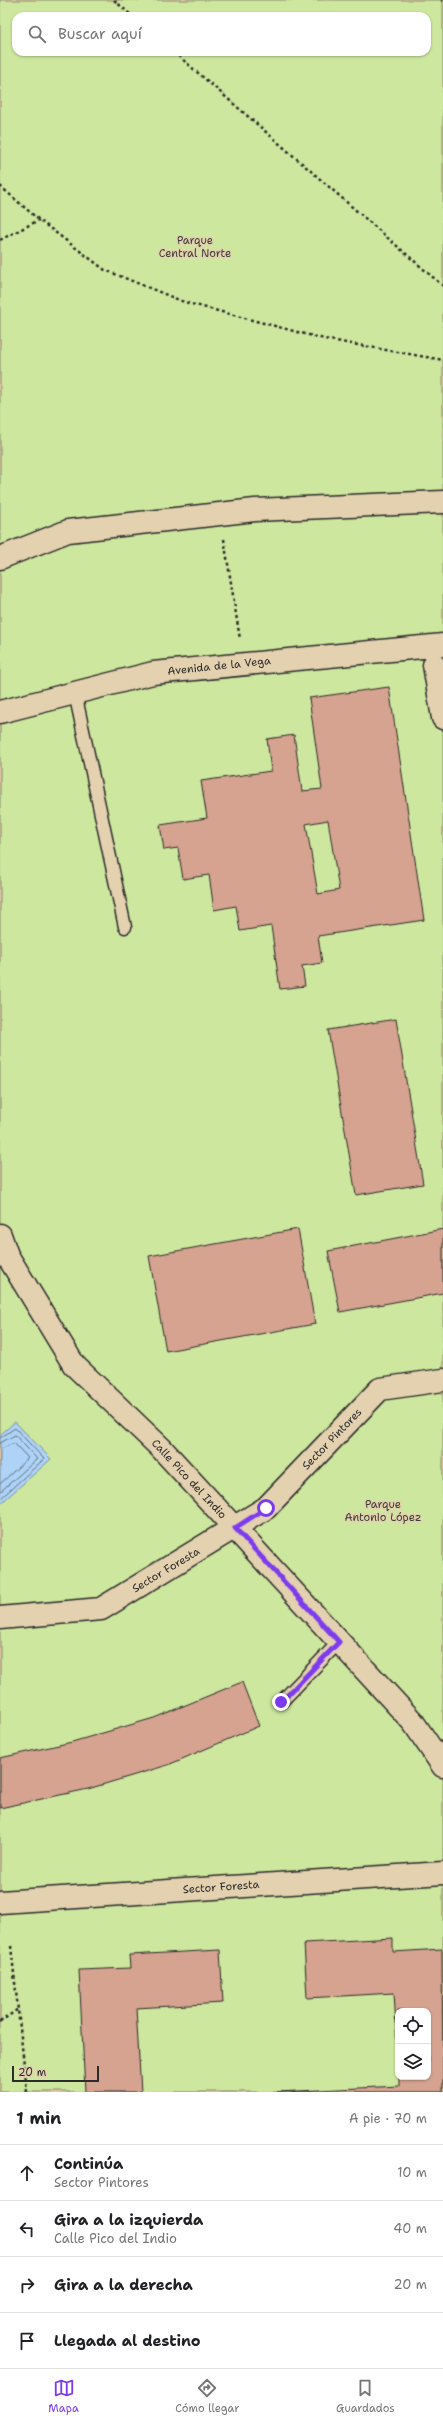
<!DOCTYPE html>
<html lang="es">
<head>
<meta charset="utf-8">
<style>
  :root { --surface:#fff; --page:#f2f2f2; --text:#202124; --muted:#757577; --line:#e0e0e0; --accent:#7c3aed }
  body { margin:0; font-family:"Shantell Sans",sans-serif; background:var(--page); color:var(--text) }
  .controls { position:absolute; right:12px; bottom:12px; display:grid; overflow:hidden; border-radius:8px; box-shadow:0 1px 3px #0004 }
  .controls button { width:36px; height:36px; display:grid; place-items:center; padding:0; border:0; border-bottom:1px solid var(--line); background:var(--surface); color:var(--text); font:20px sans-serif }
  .scale { position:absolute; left:12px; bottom:10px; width:87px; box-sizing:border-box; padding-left:4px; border:2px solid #2b2b2b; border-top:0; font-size:11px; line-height:14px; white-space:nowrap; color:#2b2b2b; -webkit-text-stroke:3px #e4d1af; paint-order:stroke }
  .stop { position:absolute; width:12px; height:12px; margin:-9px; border:3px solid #7c3aed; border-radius:50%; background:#fff }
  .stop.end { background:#7c3aed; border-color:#fff; box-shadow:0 1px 4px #0008 }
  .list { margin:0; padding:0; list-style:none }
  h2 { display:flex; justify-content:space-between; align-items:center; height:52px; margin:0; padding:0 16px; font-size:17px }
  h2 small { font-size:13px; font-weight:400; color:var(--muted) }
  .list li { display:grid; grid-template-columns:26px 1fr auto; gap:12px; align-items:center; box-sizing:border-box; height:56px; padding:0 16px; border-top:1px solid var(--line) }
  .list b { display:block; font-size:15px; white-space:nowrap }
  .list p { margin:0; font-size:13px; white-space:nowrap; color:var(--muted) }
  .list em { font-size:13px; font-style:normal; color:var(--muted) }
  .icon { flex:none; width:22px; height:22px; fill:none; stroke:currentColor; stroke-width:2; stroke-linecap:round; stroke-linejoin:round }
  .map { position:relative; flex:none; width:443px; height:2092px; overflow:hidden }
  .search { position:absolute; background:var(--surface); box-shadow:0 1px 3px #0004; left:12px; right:12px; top:12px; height:44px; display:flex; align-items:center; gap:10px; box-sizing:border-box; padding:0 14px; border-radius:12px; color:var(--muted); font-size:15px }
  .sheet { height:276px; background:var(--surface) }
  nav { display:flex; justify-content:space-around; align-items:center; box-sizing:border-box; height:56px; border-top:1px solid var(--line); background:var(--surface); font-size:11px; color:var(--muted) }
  nav a { display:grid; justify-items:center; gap:2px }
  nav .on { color:var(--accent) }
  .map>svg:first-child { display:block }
  .green { fill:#cde79e; stroke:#7c8964; fill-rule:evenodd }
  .water { fill:#aed3f7; stroke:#7a90a5 }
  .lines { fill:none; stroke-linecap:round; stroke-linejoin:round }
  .shore { stroke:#5f6e7d; stroke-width:1 }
  .building { fill:#d5a38f; stroke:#2b2b2b; fill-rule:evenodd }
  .lane-casing { stroke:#2b2b2b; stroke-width:15 }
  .street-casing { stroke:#2b2b2b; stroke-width:25 }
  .path { stroke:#2b2b2b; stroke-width:2.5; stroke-dasharray:3 3; stroke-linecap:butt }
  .lane { stroke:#e4d1af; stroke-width:12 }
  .street { stroke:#e4d1af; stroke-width:22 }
  .route { stroke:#7c3aed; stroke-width:5 }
  .labels { text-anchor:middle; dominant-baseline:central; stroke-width:3; stroke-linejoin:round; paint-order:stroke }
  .park-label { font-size:11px; fill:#3b3e36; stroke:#e4d1af }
  .street-label { font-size:11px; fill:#2b2b2b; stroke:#e4d1af }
</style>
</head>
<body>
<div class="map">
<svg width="443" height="2092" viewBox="0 0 443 2092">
  <rect width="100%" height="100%" fill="#e3c6a7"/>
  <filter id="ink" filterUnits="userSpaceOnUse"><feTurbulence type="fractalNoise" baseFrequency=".025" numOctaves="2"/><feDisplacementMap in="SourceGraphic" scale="8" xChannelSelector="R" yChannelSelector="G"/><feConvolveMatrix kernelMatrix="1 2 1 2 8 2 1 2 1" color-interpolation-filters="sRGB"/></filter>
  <g filter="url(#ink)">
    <path class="green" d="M 0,0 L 443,0 L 443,2092 L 0,2092 ZM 16,16 L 427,16 L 427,52 L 16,52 ZM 398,2011 L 428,2011 L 428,2077 L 398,2077 Z"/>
    <path class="water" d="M 15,1422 L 51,1459 L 0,1504 L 0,1435 Z"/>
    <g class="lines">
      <path class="shore" d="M 0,1438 L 15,1428 L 44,1459 L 0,1499
        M 0,1443 L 15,1435 L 37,1459 L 0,1492
        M 0,1449 L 14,1443 L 28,1458 L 0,1484"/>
    </g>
    <path class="building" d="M 389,687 L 424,920 L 318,936 L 322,963 L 302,966 L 305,986 L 280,989 L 271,926 L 240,931 L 236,906 L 214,910 L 209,875 L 183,879 L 178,848 L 164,850 L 160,825 L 207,818 L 201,781 L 271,771 L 267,739 L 294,735 L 302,791 L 322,789 L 309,698 ZM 328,820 L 339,890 L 318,894 L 306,824 Z
      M 396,1019 L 423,1184 L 356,1195 L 328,1030 Z
      M 298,1229 L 315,1324 L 166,1351 L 149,1256 Z
      M 443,1229 L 443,1293 L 340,1312 L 328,1251 Z
      M 242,1682 L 259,1726 L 168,1765 L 88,1789 L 0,1808 L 0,1758 L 72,1742 L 154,1718 Z
      M 393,1938 L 393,1952 L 442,1949 L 443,2092 L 277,2092 L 399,2086 L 399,2077 L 428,2077 L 428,2011 L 398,2011 L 398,2062 L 394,1993 L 307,1998 L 304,1943 Z
      M 220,1950 L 223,2003 L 136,2008 L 141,2092 L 85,2092 L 79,1970 L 130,1968 L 129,1955 Z"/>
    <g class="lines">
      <defs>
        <path id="lane" d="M 75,693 L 125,927
          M 281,1702 L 339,1642"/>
        <path id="street" d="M 0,558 L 68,531 L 255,510 L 443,502
          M 434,665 L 443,718
          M 0,712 L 153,673 L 443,645
          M 0,1235 L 7,1255 L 74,1365 L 161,1448 L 413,1722 L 443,1766
          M 0,1618 L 101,1609 L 266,1508 L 380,1389 L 443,1380
          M 0,1902 L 443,1873"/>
      </defs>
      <use href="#lane" class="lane-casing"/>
      <use href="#street" class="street-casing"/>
      <path class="path" d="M 114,0 L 132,16
        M 441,0 L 443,1
        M 174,52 L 443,286
        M 0,186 L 39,220 L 105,270 L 184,302 L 324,339 L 443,360
        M 0,240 L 39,220
        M 224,539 L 240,639
        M 11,1946 L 27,2092
        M 0,2022 L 18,2009"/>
      <use href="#lane" class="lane"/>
      <use href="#street" class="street"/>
    </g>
  </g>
  <g class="lines" filter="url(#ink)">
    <path class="route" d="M 266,1508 L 235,1528 L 339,1642 L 281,1702"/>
  </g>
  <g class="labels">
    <g class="park-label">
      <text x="195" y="240">Parque<tspan x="195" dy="13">Central Norte</tspan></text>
      <text x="383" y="1504">Parque<tspan x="383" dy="13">Antonio López</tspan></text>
    </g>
    <g class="street-label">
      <text transform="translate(219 666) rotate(-6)">Avenida de la Vega</text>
      <text transform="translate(332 1439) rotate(-46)">Sector Pintores</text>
      <text transform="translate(189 1479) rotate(47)">Calle Pico del Indio</text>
      <text transform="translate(166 1570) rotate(-31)">Sector Foresta</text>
      <text transform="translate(221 1887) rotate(-4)">Sector Foresta</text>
    </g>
  </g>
</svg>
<div class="controls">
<button><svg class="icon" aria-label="locate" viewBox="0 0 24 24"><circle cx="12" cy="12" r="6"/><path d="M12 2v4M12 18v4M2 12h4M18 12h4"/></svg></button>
<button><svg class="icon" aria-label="layers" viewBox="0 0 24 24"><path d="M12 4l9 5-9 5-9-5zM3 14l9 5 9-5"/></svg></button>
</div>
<div class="scale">20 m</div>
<div class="stop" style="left:266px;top:1508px"></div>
<div class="stop end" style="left:281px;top:1702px"></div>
<div class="search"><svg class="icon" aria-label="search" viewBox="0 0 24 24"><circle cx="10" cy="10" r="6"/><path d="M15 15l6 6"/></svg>Buscar aquí</div>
</div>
<section class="sheet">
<h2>1 min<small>A pie · 70 m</small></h2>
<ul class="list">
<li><svg class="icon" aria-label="ahead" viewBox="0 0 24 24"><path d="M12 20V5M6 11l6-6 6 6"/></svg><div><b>Continúa</b><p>Sector Pintores</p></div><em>10 m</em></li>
<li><svg class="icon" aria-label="left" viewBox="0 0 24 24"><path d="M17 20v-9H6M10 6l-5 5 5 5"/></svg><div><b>Gira a la izquierda</b><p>Calle Pico del Indio</p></div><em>40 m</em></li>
<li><svg class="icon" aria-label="right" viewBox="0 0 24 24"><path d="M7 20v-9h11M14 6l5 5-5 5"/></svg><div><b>Gira a la derecha</b></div><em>20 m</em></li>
<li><svg class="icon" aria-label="arrive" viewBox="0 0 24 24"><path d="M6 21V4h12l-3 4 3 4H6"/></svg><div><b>Llegada al destino</b></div></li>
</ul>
</section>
<nav>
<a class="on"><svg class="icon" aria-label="map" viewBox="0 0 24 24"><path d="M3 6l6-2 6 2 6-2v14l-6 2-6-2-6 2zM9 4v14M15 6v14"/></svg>Mapa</a>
<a><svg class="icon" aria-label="directions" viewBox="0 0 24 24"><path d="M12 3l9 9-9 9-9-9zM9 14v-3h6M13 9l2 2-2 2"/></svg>Cómo llegar</a>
<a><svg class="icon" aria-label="saved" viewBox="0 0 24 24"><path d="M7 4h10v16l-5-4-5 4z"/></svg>Guardados</a>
</nav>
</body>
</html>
